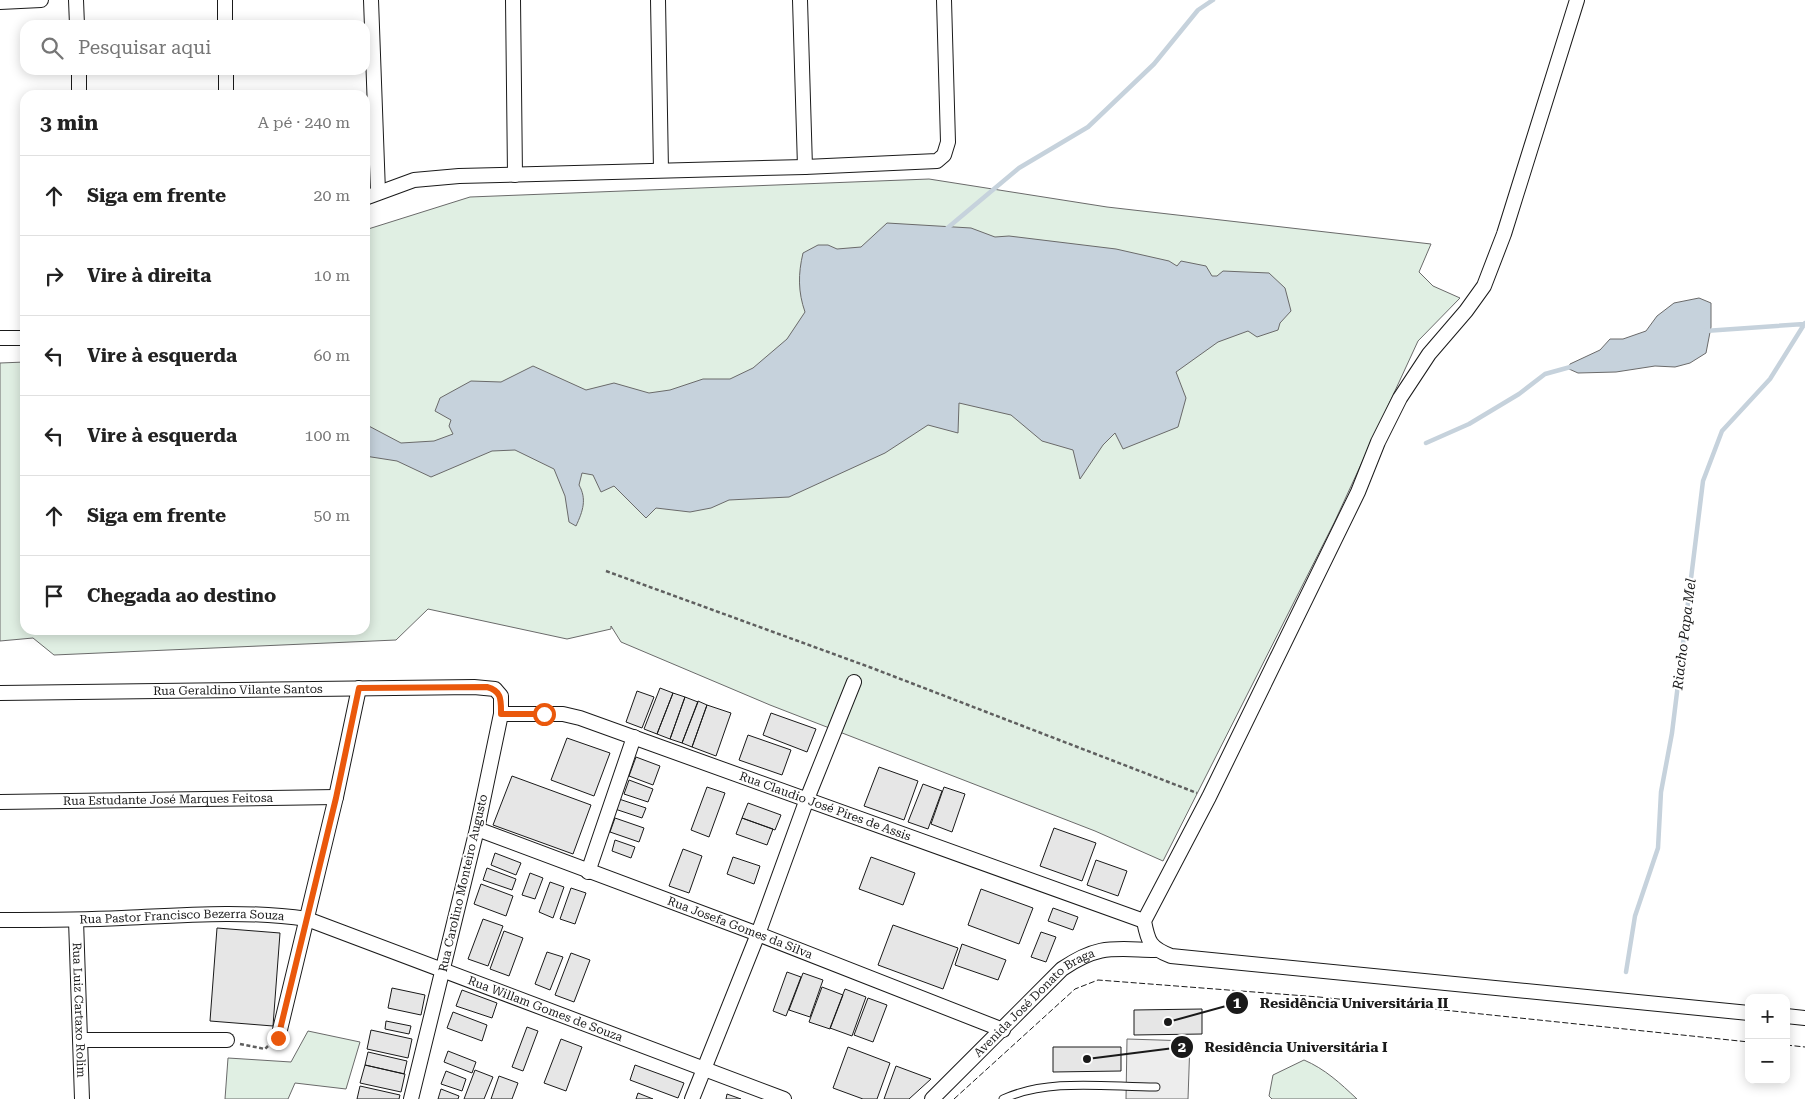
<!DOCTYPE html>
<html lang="pt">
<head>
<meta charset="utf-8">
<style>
  :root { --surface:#fff; --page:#f2f2f2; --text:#222; --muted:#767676; --line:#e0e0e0 }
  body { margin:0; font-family:"Roboto Serif",serif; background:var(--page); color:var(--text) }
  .controls { position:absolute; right:15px; bottom:15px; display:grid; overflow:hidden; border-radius:10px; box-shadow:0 2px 12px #0003 }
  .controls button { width:45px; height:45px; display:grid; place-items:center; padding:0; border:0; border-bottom:1px solid var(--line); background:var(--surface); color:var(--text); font:25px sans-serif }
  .stop { position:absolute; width:15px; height:15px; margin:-11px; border:4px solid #ea580c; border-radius:50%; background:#fff }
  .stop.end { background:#ea580c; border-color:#fff; box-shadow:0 1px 5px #0008 }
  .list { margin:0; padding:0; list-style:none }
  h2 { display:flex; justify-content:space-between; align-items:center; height:65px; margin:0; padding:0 20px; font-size:21px }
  h2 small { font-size:16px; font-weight:400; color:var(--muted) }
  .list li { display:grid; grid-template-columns:32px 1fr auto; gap:15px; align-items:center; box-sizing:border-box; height:80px; padding:0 20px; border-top:1px solid var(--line) }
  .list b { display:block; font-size:19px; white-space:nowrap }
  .list em { font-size:16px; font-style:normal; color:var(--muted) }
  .icon { flex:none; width:28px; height:28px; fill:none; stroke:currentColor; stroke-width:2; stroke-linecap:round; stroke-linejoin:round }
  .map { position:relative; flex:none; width:1805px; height:1099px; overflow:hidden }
  .search { position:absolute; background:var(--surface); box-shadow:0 2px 12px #0003; left:20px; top:20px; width:350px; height:55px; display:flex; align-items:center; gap:12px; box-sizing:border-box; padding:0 18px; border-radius:15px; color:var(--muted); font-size:19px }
  .panel { position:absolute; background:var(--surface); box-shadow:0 2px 12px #0003; left:20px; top:90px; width:350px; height:545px; border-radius:15px }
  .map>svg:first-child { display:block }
  .green { fill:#e0efe3; stroke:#6a6a6a }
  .parking { fill:#ededed; stroke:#6a6a6a }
  .water { fill:#c6d2dc; stroke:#6a6a6a }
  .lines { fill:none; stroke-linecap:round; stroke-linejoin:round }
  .stream { stroke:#c6d2dc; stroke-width:4.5 }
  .building { fill:#e6e6e6; stroke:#1a1a1a }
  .service-casing { stroke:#1a1a1a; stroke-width:9 }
  .minor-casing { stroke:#1a1a1a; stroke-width:16 }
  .path { stroke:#5f5f5f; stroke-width:2.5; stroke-dasharray:4 2.5; stroke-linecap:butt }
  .service { stroke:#fff; stroke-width:7 }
  .minor { stroke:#fff; stroke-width:14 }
  .fence { stroke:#1a1a1a; stroke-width:1; stroke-dasharray:6 2.5; stroke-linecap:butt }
  .route { stroke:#ea580c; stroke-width:6 }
  .labels { text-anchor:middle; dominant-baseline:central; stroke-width:4; stroke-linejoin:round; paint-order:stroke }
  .street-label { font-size:12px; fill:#1a1a1a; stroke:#fff }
  .water-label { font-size:14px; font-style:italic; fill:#1a1a1a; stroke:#fff }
  .leader { fill:none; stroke:#1a1a1a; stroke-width:2 }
  .callout-dot { fill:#1a1a1a; stroke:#fff; stroke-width:2 }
  .mark-label { font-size:15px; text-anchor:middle; font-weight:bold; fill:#fff }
  .callout-label { font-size:14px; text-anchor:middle; font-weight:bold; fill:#1a1a1a; stroke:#fff; stroke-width:4; stroke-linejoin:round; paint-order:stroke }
</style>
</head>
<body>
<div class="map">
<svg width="1805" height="1099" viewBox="0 0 1805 1099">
  <rect width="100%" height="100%" fill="#fff"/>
  <path class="green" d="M 929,179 L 1107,207 L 1431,244 L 1419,272 L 1433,286 L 1460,298 L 1418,341 L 1334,523 L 1163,861 L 1095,831 L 770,705 L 621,642 L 611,626 L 611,629 L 567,639 L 428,609 L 396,640 L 54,655 L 33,638 L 0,641 L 0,363 L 25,362 L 25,630 L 365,630 L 365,230 L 470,197 Z
    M 308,1031 L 360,1042 L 346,1089 L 295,1083 L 288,1099 L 225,1099 L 228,1058 L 291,1062 Z
    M 1304,1060 C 1325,1069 1340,1083 1357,1099 L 1272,1099 L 1269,1096 L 1273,1075 Z"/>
  <path class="parking" d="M 1127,1039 L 1190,1041 L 1188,1099 L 1126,1099 Z"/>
  <path class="water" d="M 887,223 L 971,228 L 995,237 L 1009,236 L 1116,249 L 1169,261 L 1177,266 L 1181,261 L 1206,266 L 1212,276 L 1217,276 L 1223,271 L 1269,273 L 1285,288 L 1291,311 L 1280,323 L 1278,330 L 1257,337 L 1248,331 L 1218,342 L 1176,372 L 1186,398 L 1178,427 L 1123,449 L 1115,433 L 1103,445 L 1080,479 L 1073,450 L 1042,441 L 1011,415 L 959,403 L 958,433 L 928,425 L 885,453 L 789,497 L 729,500 L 711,508 L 690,512 L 656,508 L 646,518 L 614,486 L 601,492 L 593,475 L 582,473 L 579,485 C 587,499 583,511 576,526 L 569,522 L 565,496 L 554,469 L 515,450 L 492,451 L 431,477 L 397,461 L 365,456 L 365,424 L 401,443 L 434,441 L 453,434 L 449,426 L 451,420 L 435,411 L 440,398 L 471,381 L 501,382 L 533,366 L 586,390 L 614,383 L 649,393 L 670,390 L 703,379 L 730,379 L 753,368 L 787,339 L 805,312 C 798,292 798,274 803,253 L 818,245 L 828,245 L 837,249 L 861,247 Z
    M 1699,298 L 1711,303 L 1711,327 L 1706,353 L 1690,363 L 1675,367 L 1655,366 L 1616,372 L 1578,373 L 1569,369 L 1570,364 L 1600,350 L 1610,339 L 1623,339 L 1646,331 L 1657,316 L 1674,303 Z"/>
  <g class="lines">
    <path class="stream" d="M 945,230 L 1019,168 L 1088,127 L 1154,64 L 1198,10 L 1213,0
      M 1705,331 L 1804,324
      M 1426,443 L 1469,424 L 1519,394 L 1545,374 L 1574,366
      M 1626,972 L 1635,916 L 1658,848 L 1661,792 L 1672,733 L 1703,481 L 1722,431 L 1770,379 L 1805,323"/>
  </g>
  <path class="building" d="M 660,688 L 673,693 L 657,734 L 644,729 Z
    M 637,691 L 654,697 L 642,728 L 626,722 Z
    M 673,693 L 685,697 L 670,739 L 657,734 Z
    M 685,697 L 698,702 L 682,743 L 670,739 Z
    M 698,701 L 707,705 L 692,747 L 682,743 Z
    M 707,705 L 731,713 L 716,756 L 692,747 Z
    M 771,713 L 816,729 L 807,752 L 763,735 Z
    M 748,735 L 791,750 L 782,775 L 739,760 Z
    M 567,738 L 610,753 L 594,796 L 551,780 Z
    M 636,757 L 660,766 L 653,785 L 629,776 Z
    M 879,767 L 918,781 L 904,820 L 864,806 Z
    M 512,776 L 591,805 L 573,854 L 493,825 Z
    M 629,780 L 653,789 L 648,802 L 624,794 Z
    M 923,784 L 942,791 L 928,829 L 908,822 Z
    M 707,787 L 725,793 L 709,837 L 691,830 Z
    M 944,787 L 965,794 L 952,832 L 931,824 Z
    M 619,799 L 646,808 L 642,818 L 615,809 Z
    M 748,803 L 781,815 L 775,830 L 742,818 Z
    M 615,818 L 644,828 L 639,842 L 610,832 Z
    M 742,818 L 773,829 L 767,845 L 736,834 Z
    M 1054,828 L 1096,843 L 1082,881 L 1040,866 Z
    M 615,840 L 635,847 L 631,858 L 612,851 Z
    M 683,849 L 702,856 L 689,893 L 669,886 Z
    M 495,853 L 521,863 L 516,875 L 491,865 Z
    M 733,857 L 760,866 L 754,884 L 727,874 Z
    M 871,857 L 915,873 L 903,905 L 859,889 Z
    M 1096,860 L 1127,871 L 1118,896 L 1087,885 Z
    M 487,868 L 516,879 L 512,890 L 483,880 Z
    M 530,873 L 543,878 L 535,899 L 522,895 Z
    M 550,882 L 564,887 L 553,918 L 539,912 Z
    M 481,884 L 513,896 L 506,916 L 474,904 Z
    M 571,888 L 586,893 L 575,924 L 560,919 Z
    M 981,889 L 1033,908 L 1019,944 L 968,925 Z
    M 1053,908 L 1078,917 L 1073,930 L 1048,921 Z
    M 483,919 L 503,926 L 488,966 L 468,959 Z
    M 893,925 L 958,948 L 943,989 L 878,965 Z
    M 217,928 L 280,933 L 273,1026 L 210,1021 Z
    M 504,931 L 523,938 L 509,976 L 490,969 Z
    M 1041,932 L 1056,937 L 1046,962 L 1031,957 Z
    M 962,944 L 1006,960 L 998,980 L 955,965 Z
    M 547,952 L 563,957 L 550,990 L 535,984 Z
    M 571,953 L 590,960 L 574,1002 L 555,995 Z
    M 787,972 L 801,977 L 786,1016 L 773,1011 Z
    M 803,973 L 823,980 L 810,1017 L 789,1010 Z
    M 822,987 L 843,995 L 830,1029 L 809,1022 Z
    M 392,988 L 425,995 L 421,1015 L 388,1008 Z
    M 845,989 L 866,997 L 852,1036 L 830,1028 Z
    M 462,990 L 497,1003 L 492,1018 L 456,1006 Z
    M 868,998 L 887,1005 L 873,1042 L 854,1035 Z
    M 1202,1009 L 1202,1034 L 1134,1035 L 1134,1010 Z
    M 453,1012 L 487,1025 L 482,1041 L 447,1028 Z
    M 386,1021 L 411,1026 L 409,1034 L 385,1029 Z
    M 527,1027 L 538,1031 L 523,1071 L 512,1067 Z
    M 371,1030 L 412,1039 L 408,1058 L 367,1049 Z
    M 561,1039 L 582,1047 L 566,1091 L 544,1083 Z
    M 848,1047 L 890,1063 L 877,1099 L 863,1099 L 833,1088 Z
    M 1053,1047 L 1121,1047 L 1121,1071 L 1053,1072 Z
    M 448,1051 L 476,1062 L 472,1073 L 444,1062 Z
    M 368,1052 L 407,1061 L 404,1074 L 365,1065 Z
    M 365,1065 L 405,1074 L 401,1092 L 360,1083 Z
    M 635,1065 L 684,1083 L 678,1098 L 630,1080 Z
    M 896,1066 L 931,1079 L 909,1099 L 884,1099 Z
    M 475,1070 L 493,1077 L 484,1099 L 464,1099 Z
    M 446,1071 L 466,1079 L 462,1091 L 441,1084 Z
    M 499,1076 L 518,1083 L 512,1099 L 491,1099 Z
    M 360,1086 L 400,1095 L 399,1099 L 357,1099 Z
    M 441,1089 L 459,1096 L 458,1099 L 438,1099 Z
    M 638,1093 L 653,1099 L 636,1099 Z
    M 727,1094 L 741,1099 L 726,1099 Z"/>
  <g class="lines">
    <defs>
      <path id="service" d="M 1003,1099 C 1049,1078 1106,1087 1156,1087"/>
      <g id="minor">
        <path d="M 76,0 L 77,25"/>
        <path d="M 225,0 L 225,25"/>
        <path d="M 371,0 L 378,192"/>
        <path d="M 513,0 L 515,175"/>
        <path d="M 658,0 L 661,170"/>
        <path d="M 800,0 L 805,167"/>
        <path d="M 1577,0 L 1504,234 L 1484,286 L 1466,311 L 1429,354 L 1400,398 L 1378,442 L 1358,492 L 1209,797 L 1144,921 C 1148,942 1150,948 1171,956 L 1749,1013"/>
        <path d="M 0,2 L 41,0"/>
        <path d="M 79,70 L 79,95"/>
        <path d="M 226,70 L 226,95"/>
        <path d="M 365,198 L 414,180 L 459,176 L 805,167 L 937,161 L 944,155 L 948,142 L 944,0"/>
        <path d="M 0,338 L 25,338"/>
        <path id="s1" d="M 0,693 L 474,687 L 495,689 L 501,696 L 501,714 L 477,829 L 411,1099"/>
        <path id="s2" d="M 501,714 L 563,714 L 580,718 L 1144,921"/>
        <path id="s3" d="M 0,802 L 336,797"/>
        <path id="s4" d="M 477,829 L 758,934 L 1003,1030"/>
        <path d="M 588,872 L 634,737"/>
        <path id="s5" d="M 0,920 C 41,920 81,920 122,918 C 184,915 245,910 307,919 L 784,1099"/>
        <path id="s6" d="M 76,920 L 82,1099"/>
        <path d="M 1786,1016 L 1805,1018"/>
        <path d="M 278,1038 L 336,797 L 359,688"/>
        <path d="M 81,1040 L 227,1040"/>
        <path d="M 692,1099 L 758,934 L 807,799 L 854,682"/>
        <path id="s7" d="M 932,1099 L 1062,969 C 1099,944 1113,949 1155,950"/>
      </g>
    </defs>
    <use href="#service" class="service-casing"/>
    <use href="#minor" class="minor-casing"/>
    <path class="path" d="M 606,571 L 872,668 L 1197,793
      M 240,1044 L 265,1049 L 268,1046"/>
    <use href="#service" class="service"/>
    <use href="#minor" class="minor"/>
    <path class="fence" d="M 1786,1045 L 1805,1047
      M 954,1099 L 1075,989 L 1098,980 L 1319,997 L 1749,1042"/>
  </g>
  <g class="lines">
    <path class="route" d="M 278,1038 L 336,798 L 359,688 L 487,687 C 502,691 501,700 501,714 L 544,714"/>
  </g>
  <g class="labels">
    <g class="street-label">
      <text stroke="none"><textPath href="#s1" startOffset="238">Rua Geraldino Vilante Santos</textPath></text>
      <text stroke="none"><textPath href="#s3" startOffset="168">Rua Estudante José Marques Feitosa</textPath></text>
      <text stroke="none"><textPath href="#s2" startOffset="340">Rua Claudio José Pires de Assis</textPath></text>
      <text transform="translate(463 883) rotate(-77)">Rua Carolino Monteiro Augusto</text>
      <text stroke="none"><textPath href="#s5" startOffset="182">Rua Pastor Francisco Bezerra Souza</textPath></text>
      <text stroke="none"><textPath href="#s4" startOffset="281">Rua Josefa Gomes da Silva</textPath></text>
      <text stroke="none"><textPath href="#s7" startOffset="141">Avenida José Donato Braga</textPath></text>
      <text stroke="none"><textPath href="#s5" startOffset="562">Rua Willam Gomes de Souza</textPath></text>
      <text stroke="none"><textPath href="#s6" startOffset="90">Rua Luiz Cartaxo Rolim</textPath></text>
    </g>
    <g class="water-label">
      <text transform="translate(1684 634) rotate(-83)">Riacho Papa Mel</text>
    </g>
  </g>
  <path class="leader" d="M1168 1022L1237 1003M1087 1059L1182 1047"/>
  <g class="callout-dot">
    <circle cx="1168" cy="1022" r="5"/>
    <circle cx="1087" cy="1059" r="5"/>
    <circle cx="1237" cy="1003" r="12"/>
    <circle cx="1182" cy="1047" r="12"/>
  </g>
  <g class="mark-label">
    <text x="1237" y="1008">1</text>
    <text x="1182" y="1052">2</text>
  </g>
  <g class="callout-label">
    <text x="1354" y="1008">Residência Universitária II</text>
    <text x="1296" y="1052">Residência Universitária I</text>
  </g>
</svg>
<div class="controls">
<button>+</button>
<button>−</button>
</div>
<div class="stop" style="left:544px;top:714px"></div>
<div class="stop end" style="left:278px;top:1038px"></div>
<div class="search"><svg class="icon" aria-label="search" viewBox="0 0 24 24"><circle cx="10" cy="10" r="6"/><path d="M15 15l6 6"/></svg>Pesquisar aqui</div>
<section class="panel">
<h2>3 min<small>A pé · 240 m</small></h2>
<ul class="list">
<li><svg class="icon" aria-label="ahead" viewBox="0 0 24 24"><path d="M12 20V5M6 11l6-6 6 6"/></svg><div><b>Siga em frente</b></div><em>20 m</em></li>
<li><svg class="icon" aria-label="right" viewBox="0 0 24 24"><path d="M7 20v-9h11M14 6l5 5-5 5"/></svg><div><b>Vire à direita</b></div><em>10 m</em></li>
<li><svg class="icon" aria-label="left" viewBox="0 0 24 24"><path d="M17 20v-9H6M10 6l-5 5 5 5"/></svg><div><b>Vire à esquerda</b></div><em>60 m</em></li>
<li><svg class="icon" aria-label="left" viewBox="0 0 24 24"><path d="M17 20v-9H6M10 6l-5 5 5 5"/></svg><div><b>Vire à esquerda</b></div><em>100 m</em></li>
<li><svg class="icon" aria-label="ahead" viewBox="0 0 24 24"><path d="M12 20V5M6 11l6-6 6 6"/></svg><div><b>Siga em frente</b></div><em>50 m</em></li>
<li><svg class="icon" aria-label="arrive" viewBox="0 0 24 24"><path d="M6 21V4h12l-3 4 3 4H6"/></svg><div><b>Chegada ao destino</b></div></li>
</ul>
</section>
</div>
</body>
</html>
